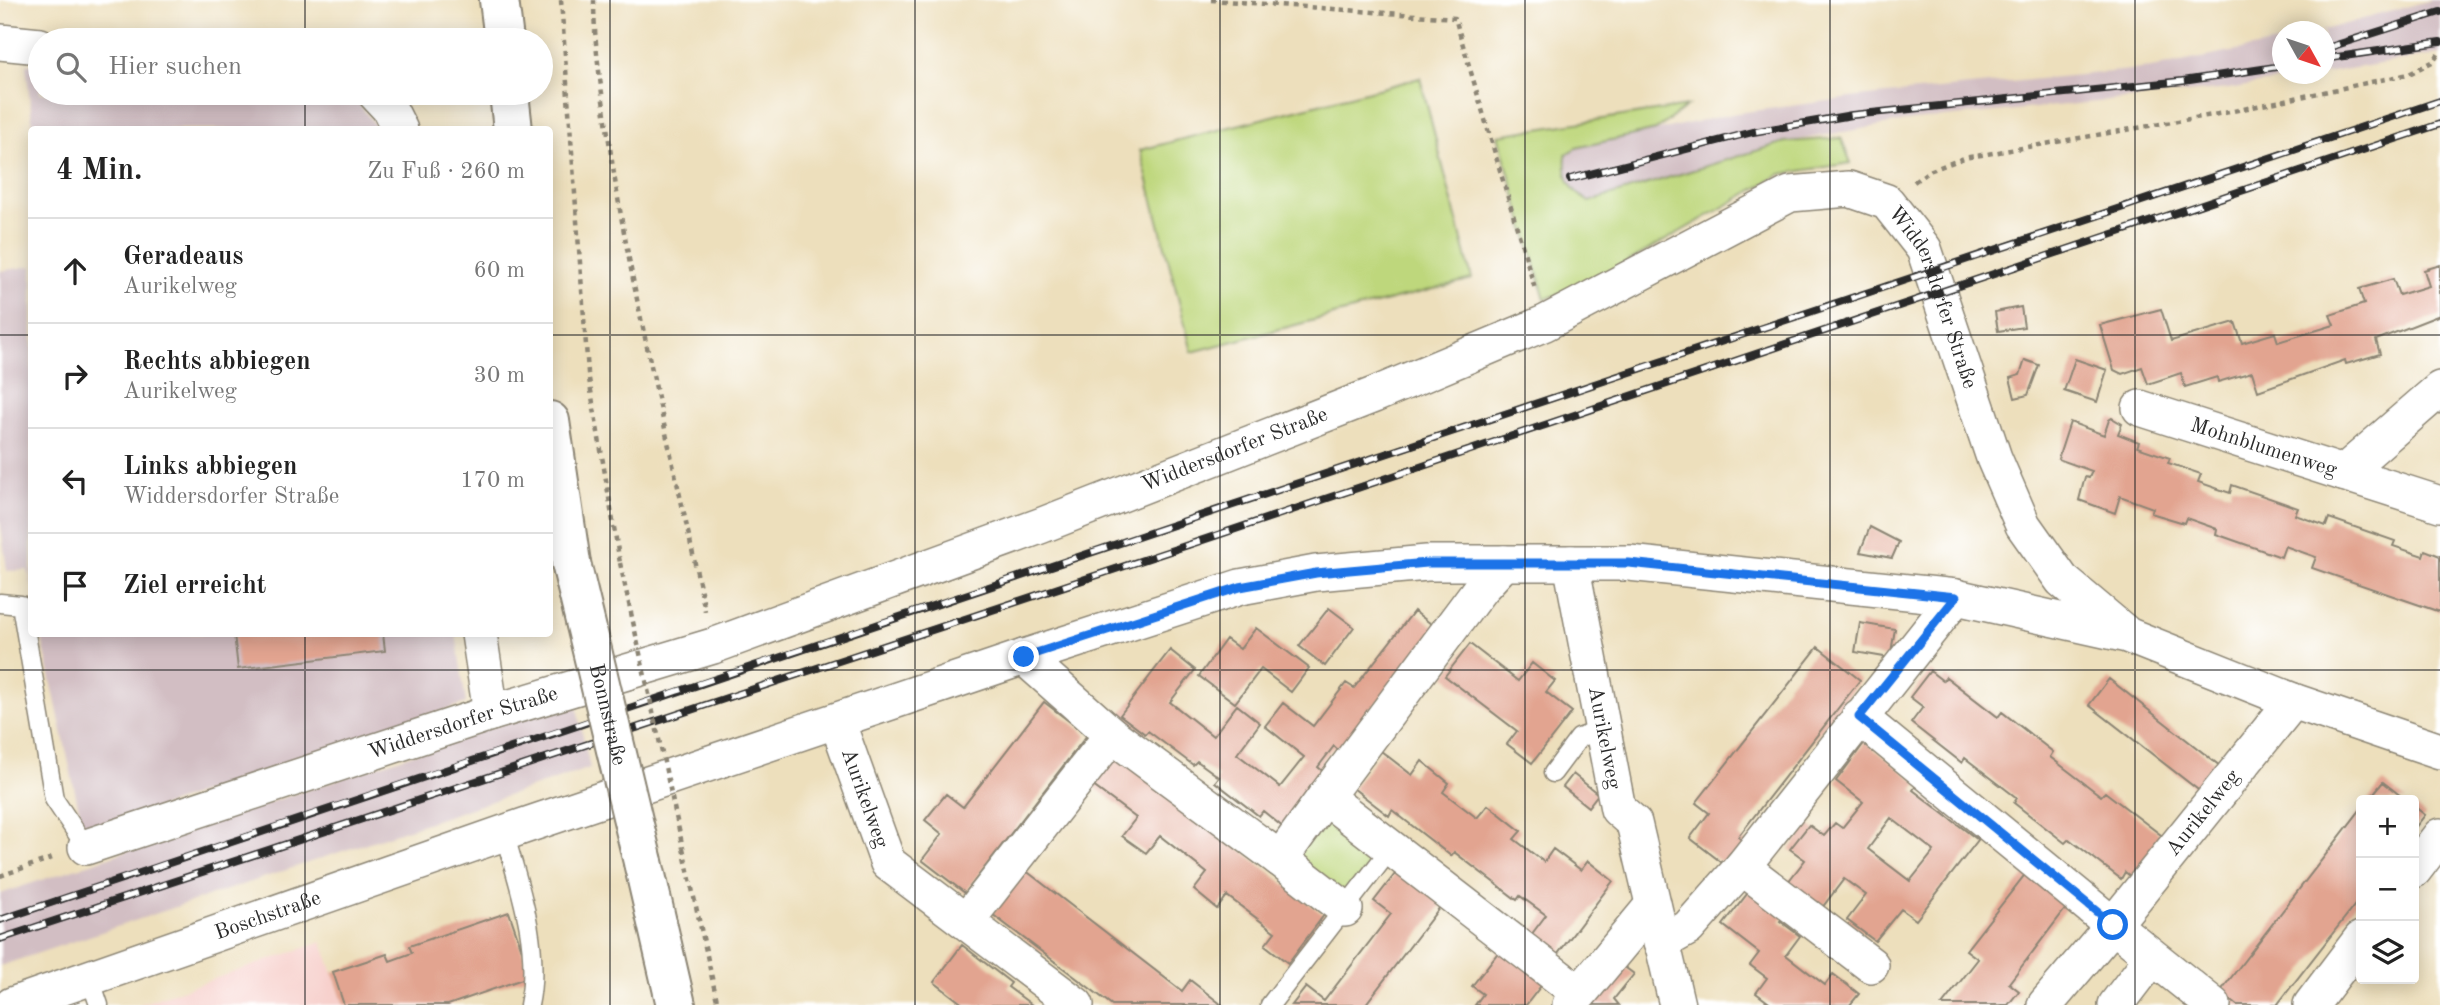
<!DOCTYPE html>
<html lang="de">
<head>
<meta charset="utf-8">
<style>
  :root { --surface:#fff; --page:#f2f2f2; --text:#222; --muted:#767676; --line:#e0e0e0 }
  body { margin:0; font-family:"Old Standard TT",serif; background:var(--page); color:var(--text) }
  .controls { position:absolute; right:21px; bottom:21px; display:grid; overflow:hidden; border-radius:7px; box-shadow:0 4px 18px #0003 }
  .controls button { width:63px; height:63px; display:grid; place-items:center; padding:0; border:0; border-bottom:2px solid var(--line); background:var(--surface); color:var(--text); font:35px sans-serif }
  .compass { position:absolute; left:2272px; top:21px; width:63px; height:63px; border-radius:50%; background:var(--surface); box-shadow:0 4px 18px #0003; rotate:130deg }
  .stop { position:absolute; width:21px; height:21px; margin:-16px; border:5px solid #1a73e8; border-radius:50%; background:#fff }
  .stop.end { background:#1a73e8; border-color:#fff; box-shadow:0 2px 7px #0008 }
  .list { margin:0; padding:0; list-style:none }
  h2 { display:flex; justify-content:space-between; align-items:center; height:91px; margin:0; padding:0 28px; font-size:30px }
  h2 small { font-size:23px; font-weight:400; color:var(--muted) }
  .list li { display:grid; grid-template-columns:46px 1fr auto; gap:21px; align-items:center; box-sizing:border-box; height:105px; padding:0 28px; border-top:2px solid var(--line) }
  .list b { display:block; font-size:26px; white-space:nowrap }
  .list p { margin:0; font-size:23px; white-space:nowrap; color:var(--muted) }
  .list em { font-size:23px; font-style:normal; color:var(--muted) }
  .icon { flex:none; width:38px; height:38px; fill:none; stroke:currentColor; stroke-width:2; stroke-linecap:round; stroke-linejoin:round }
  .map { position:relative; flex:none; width:2440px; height:1005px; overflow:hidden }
  .search { position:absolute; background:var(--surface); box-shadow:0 4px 18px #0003; left:28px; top:28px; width:525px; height:77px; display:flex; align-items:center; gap:18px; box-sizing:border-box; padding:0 24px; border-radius:38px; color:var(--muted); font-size:26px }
  .panel { position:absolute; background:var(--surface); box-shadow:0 4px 18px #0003; left:28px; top:126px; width:525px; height:511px; border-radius:7px }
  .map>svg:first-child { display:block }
  .built { fill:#f7d0cc }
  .industrial { fill:#d2bec3 }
  .green { fill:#bed77b; stroke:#748153; stroke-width:2 }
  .building { fill:#e2a490; fill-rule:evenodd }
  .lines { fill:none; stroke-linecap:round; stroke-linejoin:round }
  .service-casing { stroke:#8c8574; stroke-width:21 }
  .minor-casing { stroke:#8c8574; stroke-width:38 }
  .secondary-casing { stroke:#8c8574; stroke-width:42 }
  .path { stroke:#8c8574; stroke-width:4.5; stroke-dasharray:5 5; stroke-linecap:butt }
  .service { stroke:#fff; stroke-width:18 }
  .minor { stroke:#fff; stroke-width:35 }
  .secondary { stroke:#fff; stroke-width:38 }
  .rail-casing { stroke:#2b2b2b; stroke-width:8 }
  .rail { stroke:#fff; stroke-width:5; stroke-dasharray:16; stroke-linecap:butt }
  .secondary-bridge-casing { stroke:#8c8574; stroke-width:42; stroke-linecap:butt }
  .path-bridge { stroke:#8c8574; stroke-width:4.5; stroke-dasharray:5 5; stroke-linecap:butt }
  .secondary-bridge { stroke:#fff; stroke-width:38 }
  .route { stroke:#1a73e8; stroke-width:9 }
  .grid { fill:none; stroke:#2b2b2b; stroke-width:2; stroke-opacity:0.55 }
  .labels { text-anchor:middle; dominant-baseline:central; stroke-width:6; stroke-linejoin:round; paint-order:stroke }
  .street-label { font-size:21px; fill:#2b2b2b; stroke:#fff }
</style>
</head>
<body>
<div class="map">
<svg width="2440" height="1005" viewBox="0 0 2440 1005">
  <rect width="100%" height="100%" fill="#fff"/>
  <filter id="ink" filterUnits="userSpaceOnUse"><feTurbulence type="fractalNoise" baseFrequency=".0143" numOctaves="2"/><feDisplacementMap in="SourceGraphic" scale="14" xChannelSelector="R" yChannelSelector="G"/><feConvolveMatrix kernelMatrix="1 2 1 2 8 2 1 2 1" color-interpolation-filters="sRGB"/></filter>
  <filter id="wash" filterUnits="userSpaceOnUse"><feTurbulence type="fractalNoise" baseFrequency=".00686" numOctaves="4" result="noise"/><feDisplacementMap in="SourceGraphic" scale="28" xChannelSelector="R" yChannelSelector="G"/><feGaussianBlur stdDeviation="1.57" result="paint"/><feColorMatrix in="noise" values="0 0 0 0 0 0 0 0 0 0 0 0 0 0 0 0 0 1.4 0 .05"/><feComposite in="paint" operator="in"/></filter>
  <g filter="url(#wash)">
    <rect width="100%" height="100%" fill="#eddfbc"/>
    <path class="built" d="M 322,942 L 344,1005 L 138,1005 Z"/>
    <path class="industrial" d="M 2431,0 L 2440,0 L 2440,54 L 2325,73 L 2324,32 L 2320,31 Z
      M 2282,42 L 2282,74 L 2320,74 L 2228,89 L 1914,120 L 1785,142 L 1589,202 L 1574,192 L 1564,174 L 1565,154 L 1576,148 L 1737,113 L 1867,96 L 2151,68 Z
      M 26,65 L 40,65 L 40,93 L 343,93 L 353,96 L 378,129 L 33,129 Z
      M 31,266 L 32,266 L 31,587 L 28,570 L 7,571 L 0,519 L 0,271 Z
      M 41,634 L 456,634 L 466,703 L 84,833 Z
      M 575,699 L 590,768 L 0,966 L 0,894 Z"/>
    <path class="green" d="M 1420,78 L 1472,279 L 1192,352 L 1140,150 Z
      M 1687,106 L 1656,130 L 1576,148 L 1566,154 C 1564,178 1569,189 1589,202 L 1785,142 L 1841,138 L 1851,163 L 1781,174 L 1589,284 L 1545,299 L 1498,135 Z
      M 1326,806 L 1382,849 L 1343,901 L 1289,859 Z"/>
    <g id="blocks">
      <path class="building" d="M 2440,265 L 2440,315 L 2376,340 L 2380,354 L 2346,364 L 2345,360 L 2258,391 L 2252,372 L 2218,382 L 2217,377 L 2185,387 L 2181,373 L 2148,384 L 2142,367 L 2122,374 L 2114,370 L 2100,325 L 2161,309 L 2171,341 L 2235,322 L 2242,343 L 2275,333 L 2278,342 L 2334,325 L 2330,315 L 2364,304 L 2359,289 L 2393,279 L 2399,295 L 2429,286 L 2424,270 Z
        M 2021,307 L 2024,327 L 1998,331 L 1995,312 Z
        M 2075,359 L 2107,370 L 2097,402 L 2064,391 Z
        M 2025,360 L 2039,365 L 2028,395 L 2015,398 L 2010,378 L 2020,375 Z
        M 2112,418 L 2122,424 L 2118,434 L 2139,442 L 2137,447 L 2170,458 L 2168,463 L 2201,474 L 2198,482 L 2230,493 L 2232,485 L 2298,508 L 2295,515 L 2326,526 L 2329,518 L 2395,541 L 2393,546 L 2423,556 L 2425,550 L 2440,556 L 2440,612 L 2312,568 L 2316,557 L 2285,546 L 2281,557 L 2216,534 L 2217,529 L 2186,518 L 2184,523 L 2151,513 L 2153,508 L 2120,496 L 2115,513 L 2079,500 L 2085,477 L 2089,478 L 2092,471 L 2058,459 L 2070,422 L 2104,435 L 2109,420 Z
        M 1870,527 L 1899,542 L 1892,558 L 1860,552 Z
        M 1329,608 L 1354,627 L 1325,666 L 1299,646 Z
        M 1414,611 L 1439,630 L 1338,750 L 1334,746 L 1318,767 L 1326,774 L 1284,828 L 1263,811 L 1259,816 L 1215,782 L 1219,777 L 1197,761 L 1193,765 L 1148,731 L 1145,734 L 1120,715 L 1170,650 L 1195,670 L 1170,702 L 1213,736 L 1237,705 L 1260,723 L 1237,754 L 1280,787 L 1304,757 L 1265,726 L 1283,703 L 1313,726 L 1346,683 L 1354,688 Z
        M 1860,623 L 1895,629 L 1890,658 L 1855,652 Z
        M 1256,628 L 1309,668 L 1291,692 L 1261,669 L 1235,703 L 1199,676 L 1226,639 L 1240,649 Z
        M 234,634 L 383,634 L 385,651 L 238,669 Z
        M 1470,644 L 1518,681 L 1532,663 L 1555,681 L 1546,692 L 1572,712 L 1532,763 L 1507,744 L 1517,731 L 1445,676 Z
        M 1818,647 L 1860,680 L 1738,837 L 1747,844 L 1729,868 L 1690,838 L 1709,813 L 1696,803 Z
        M 1930,671 L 1943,681 L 1946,677 L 1998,717 L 2002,712 L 2053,752 L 2050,757 L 2101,796 L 2105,792 L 2170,842 L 2138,882 L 2125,872 L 2121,879 L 2069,839 L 2065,843 L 2014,803 L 2017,798 L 1965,758 L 1962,763 L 1911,723 L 1923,707 L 1910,697 Z
        M 2109,679 L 2225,770 L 2206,796 L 2089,705 Z
        M 1044,702 L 1087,735 L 965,893 L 922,860 L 942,834 L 925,820 L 946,794 L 963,807 Z
        M 1865,742 L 1918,783 L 1913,790 L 1978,840 L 1916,920 L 1901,909 L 1875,941 L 1847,920 L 1866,895 L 1844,879 L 1818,913 L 1784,887 L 1805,860 L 1790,849 L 1809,825 L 1824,836 L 1835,823 L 1842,828 L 1863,802 L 1836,781 ZM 1891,818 L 1934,851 L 1910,881 L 1868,849 Z
        M 1113,750 L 1324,915 L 1288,963 L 1265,945 L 1275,932 L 1227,896 L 1217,909 L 1194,890 L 1207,873 L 1160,836 L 1146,853 L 1122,836 L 1136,818 L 1088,782 Z
        M 1381,751 L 1412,775 L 1422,761 L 1449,783 L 1443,792 L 1477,818 L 1488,805 L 1521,831 L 1514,839 L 1544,862 L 1553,849 L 1581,870 L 1588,861 L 1613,881 L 1554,959 L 1528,939 L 1546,915 L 1520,896 L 1517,900 L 1454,852 L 1451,856 L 1392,810 L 1389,816 L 1353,788 Z
        M 1573,774 L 1598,794 L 1588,807 L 1563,787 Z
        M 2383,782 L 2406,800 L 2368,800 Z
        M 2414,806 L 2425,815 L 2414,829 Z
        M 2361,809 L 2361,897 L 2277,1005 L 2237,1005 L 2220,992 Z
        M 1399,869 L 1443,903 L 1365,1005 L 1292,1005 L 1306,987 L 1324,1001 L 1391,914 L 1374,901 Z
        M 1025,870 L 1182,991 L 1190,980 L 1222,1005 L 1112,1005 L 992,914 Z
        M 2027,872 L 2069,904 L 2009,983 L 2019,991 L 2008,1005 L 1942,1005 L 1978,959 L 1966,950 Z
        M 1751,889 L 1785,915 L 1780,921 L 1800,936 L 1786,955 L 1825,985 L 1833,974 L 1859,994 L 1850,1005 L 1772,1005 L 1756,993 L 1767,978 L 1750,965 L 1759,953 L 1723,925 Z
        M 509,912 L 531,976 L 448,1005 L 344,1005 L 333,972 L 387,954 L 390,961 L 412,953 L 409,946 Z
        M 962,945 L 1011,983 L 1008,987 L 1032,1005 L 964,1005 L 934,982 Z
        M 1504,945 L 1547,978 L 1526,1005 L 1475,1005 L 1483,994 L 1472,986 Z
        M 1615,960 L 1634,974 L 1614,999 L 1619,1005 L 1580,1005 Z"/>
    </g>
  </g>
  <g filter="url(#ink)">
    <use href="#blocks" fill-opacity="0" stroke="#8c8574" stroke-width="2"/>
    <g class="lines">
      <defs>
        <path id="service" d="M 0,603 L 21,605 L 54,799 L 86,847
          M 1553,773 L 1579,738 L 1604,729
          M 504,833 C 520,888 541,948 529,1005
          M 90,978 L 99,1005
          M 1270,1005 L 1392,847"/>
        <g id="minor">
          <path d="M 0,42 L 40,46"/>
          <path d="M 375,93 L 389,108 L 400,130"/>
          <path id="s1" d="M 2140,408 L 2440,504"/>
          <path d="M 2343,473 L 2440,389"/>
          <path d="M 1504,563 L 1480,589 L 1325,797 L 1579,993"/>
          <path id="s2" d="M 1571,563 L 1618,809 L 1634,823 L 1677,1005"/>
          <path d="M 479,634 L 491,713"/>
          <path d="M 1024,657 L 1112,735 L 1280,859 L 1325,797"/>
          <path id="s3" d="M 1859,717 L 2113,925 L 2293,701"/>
          <path id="s4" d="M 837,721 L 888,863 L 1076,1005"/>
          <path id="s5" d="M 86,847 L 491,713 L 713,646 L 1040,526 L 1374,395 L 1545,323 L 1790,194 L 1849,189 L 1887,202 L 1924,249 L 1994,458 L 2023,525 L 2062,580 L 2124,632"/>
          <path d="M 1280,859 L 1345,909"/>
          <path d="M 1742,867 L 1871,965"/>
          <path d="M 2414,870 L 2440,836"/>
          <path d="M 967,920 L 1112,735"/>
          <path d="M 1661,943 L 1688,928 L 1742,867 L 1956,597"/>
          <path id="s6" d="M 12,1005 L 524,826 L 1024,657 L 1240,587 L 1316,573 L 1427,563 L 1629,563 L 1956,597 L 2127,635 L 2293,701 L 2440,751"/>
          <path d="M 1570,1005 L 1653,905"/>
          <path d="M 2045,1005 L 2113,925 L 2213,1005"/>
          <path d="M 2116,1005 L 2152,958"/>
          <path d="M 2311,1005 L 2361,939"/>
        </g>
        <path id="secondary" d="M 499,0 L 504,40
          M 509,93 L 513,130
          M 550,421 L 571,563
          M 643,862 L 676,1005"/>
      </defs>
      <use href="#service" class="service-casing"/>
      <use href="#minor" class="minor-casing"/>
      <use href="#secondary" class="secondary-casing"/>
      <path class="path" d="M 561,0 L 588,373 L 620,563
        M 594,0 C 594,50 603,98 610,148 C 633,304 673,456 705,611
        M 1211,0 L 1455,18 L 1535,289
        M 1914,182 L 1929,171 L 1964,158 L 2224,113 L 2409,74 L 2434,61 L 2440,51
        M 683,848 L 718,1005
        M 0,876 L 55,857"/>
      <use href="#service" class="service"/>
      <use href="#minor" class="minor"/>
      <use href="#secondary" class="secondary"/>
      <defs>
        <path id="rail" d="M 2324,49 L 2440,12
          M 2324,59 L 2440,42
          M 1570,179 L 1753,132 L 1852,115 L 2183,81 L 2282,66
          M 0,920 C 812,644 1627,374 2440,101
          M 0,939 L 1188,545 L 2440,124"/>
      </defs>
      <use href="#rail" class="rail-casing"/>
      <use href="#rail" class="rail"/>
      <defs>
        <g id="secondary-bridge">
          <path id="s7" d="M 571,563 L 643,862"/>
        </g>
      </defs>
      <use href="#secondary-bridge" class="secondary-bridge-casing"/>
      <path class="path-bridge" d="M 620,563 L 683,848"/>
      <use href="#secondary-bridge" class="secondary-bridge"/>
    </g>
  </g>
  <g class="lines" filter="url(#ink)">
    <path class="route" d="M 1024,657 L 1240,587 L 1316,573 L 1427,563 L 1629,563 L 1956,597 L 1859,717 L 2113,925"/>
  </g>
  <path class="grid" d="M 305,0 L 305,40M 610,0 L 610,1005M 915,0 L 915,1005M 1220,0 L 1220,1005M 1525,0 L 1525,1005M 1830,0 L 1830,1005M 2135,0 L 2135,1005M 305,93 L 305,130M 0,335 L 32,335M 550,335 L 2440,335M 305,634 L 305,1005M 0,670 L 2440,670"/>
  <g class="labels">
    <g class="street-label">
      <text stroke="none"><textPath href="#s5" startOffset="2035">Widdersdorfer Straße</textPath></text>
      <text stroke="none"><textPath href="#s1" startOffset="130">Mohnblumenweg</textPath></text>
      <text stroke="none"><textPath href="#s5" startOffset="1216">Widdersdorfer Straße</textPath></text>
      <text stroke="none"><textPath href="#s7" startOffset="156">Bonnstraße</textPath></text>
      <text stroke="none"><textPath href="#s5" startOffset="397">Widdersdorfer Straße</textPath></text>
      <text stroke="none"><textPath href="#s2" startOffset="178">Aurikelweg</textPath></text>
      <text stroke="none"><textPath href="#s4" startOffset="82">Aurikelweg</textPath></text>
      <text stroke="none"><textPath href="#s3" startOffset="472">Aurikelweg</textPath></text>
      <text stroke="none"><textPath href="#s6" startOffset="271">Boschstraße</textPath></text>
    </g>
  </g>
</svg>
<div class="controls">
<button>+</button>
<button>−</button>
<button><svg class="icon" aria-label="layers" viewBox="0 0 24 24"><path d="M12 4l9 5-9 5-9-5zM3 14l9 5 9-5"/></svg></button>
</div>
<svg class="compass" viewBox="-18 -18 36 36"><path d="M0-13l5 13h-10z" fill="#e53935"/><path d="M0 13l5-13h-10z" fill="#767676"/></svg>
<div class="stop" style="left:2113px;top:925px"></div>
<div class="stop end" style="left:1024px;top:657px"></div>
<div class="search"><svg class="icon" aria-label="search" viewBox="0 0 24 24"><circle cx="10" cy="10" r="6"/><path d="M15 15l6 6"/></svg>Hier suchen</div>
<section class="panel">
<h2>4 Min.<small>Zu Fuß · 260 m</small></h2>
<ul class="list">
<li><svg class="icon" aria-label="ahead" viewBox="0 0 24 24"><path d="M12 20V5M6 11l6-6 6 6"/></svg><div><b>Geradeaus</b><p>Aurikelweg</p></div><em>60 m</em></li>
<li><svg class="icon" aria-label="right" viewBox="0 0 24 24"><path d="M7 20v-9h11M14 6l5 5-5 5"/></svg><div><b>Rechts abbiegen</b><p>Aurikelweg</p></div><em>30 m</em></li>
<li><svg class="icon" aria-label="left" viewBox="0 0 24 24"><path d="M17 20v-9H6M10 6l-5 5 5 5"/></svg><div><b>Links abbiegen</b><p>Widdersdorfer Straße</p></div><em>170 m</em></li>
<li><svg class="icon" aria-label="arrive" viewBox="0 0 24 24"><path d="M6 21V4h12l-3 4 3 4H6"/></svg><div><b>Ziel erreicht</b></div></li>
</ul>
</section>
</div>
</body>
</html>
